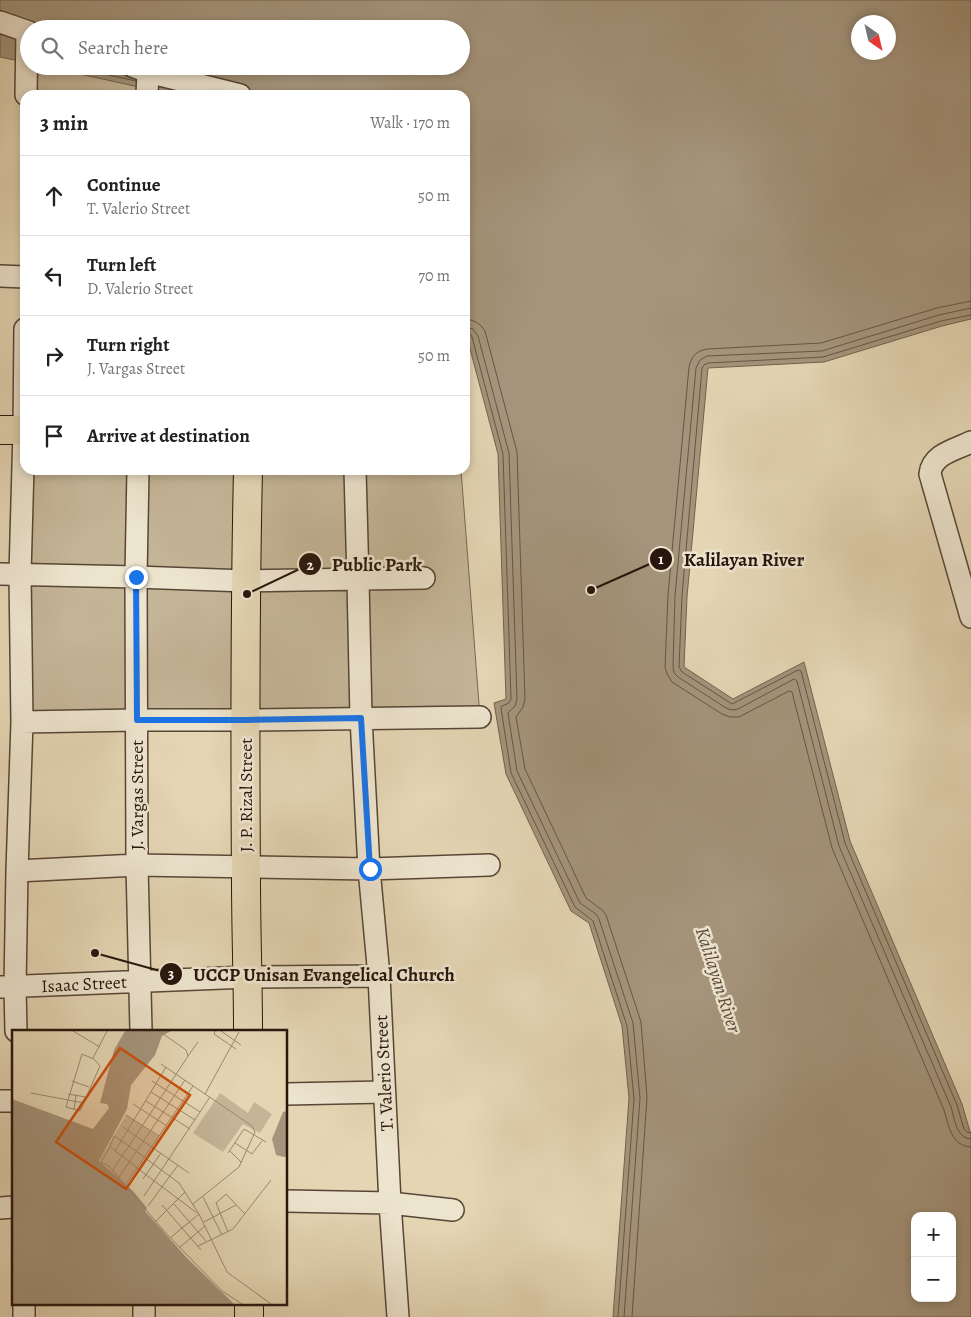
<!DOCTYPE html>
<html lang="en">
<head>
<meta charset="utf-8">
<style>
  :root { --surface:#fff; --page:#f6f6f6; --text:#202124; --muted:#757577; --line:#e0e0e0 }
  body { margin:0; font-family:Alegreya,serif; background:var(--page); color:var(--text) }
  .controls { position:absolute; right:15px; bottom:15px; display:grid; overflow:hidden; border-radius:10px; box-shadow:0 2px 8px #0003 }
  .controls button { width:45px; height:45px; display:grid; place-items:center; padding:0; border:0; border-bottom:1px solid var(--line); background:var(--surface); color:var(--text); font:25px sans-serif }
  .compass { position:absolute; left:851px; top:15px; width:45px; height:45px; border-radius:50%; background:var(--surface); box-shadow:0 2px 8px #0003; rotate:146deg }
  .stop { position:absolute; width:15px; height:15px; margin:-11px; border:4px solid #1a73e8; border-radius:50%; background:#fff }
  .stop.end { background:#1a73e8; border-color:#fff; box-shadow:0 1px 5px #0008 }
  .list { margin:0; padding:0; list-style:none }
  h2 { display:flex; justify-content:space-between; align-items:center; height:65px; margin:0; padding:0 20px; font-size:21px }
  h2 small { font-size:16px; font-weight:400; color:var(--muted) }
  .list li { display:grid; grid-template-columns:32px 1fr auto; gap:15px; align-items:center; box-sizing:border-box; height:80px; padding:0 20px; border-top:1px solid var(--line) }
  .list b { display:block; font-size:19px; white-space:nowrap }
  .list p { margin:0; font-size:16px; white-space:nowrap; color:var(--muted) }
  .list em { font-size:16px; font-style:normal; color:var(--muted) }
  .icon { flex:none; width:28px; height:28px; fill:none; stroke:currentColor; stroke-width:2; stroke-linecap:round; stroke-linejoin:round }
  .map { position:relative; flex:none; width:971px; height:1317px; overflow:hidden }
  .search { position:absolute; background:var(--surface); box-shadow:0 2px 8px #0003; left:20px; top:20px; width:450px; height:55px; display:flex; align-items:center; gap:12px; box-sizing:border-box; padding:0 18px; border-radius:28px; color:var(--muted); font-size:19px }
  .panel { position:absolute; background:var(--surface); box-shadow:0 2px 8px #0003; left:20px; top:90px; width:450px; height:385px; border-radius:15px }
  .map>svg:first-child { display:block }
  .green { fill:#c4b597; stroke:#766652 }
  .water { fill:#a4947b; stroke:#72624f; fill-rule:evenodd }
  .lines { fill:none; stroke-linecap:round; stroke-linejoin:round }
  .shore { stroke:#654; stroke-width:1 }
  .minor-casing { stroke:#574636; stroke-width:24 }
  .primary-casing { stroke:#28160d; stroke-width:30 }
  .minor { stroke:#ede4ce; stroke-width:21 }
  .primary { stroke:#e4d5b3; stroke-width:28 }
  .route { stroke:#1a73e8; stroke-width:6 }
  .labels { text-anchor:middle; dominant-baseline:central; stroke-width:5; stroke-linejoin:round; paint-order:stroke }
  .street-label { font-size:18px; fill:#28160d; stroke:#ede4ce }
  .water-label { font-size:19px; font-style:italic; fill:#5a4839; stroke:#ede4ce }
  .inset-road { fill:none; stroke:#998971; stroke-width:1 }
  .view { fill:#cb4f0c; fill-opacity:0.15; stroke:#cb4f0c; stroke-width:2.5 }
  .inset-edge { fill:none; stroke:#28160d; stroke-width:2.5 }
  .leader { fill:none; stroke:#28160d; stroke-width:2 }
  .callout-dot { fill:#28160d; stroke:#ede4ce; stroke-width:2 }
  .mark-label { font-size:15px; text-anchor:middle; font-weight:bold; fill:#fff }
  .callout-label { font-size:19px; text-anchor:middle; font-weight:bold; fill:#28160d; stroke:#ede4ce; stroke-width:5; stroke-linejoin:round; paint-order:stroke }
</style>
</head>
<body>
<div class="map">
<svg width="971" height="1317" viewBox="0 0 971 1317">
  <rect width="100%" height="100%" fill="#e4d5b3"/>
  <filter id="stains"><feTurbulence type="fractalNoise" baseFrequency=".004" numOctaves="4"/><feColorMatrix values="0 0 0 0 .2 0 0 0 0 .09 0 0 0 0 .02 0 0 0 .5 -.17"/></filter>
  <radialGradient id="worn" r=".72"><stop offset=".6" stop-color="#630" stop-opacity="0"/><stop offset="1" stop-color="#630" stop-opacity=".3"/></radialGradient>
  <path class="green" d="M 29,66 L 135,66 L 240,95 L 26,95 Z
    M 25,294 L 25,470 L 461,470 L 480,717 L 22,722 Z"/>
  <path class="water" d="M 0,0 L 971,0 L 971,319 L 942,326 L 824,362 L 708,368 L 687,597 L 684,667 L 733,699 L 804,662 L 850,841 L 962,1104 L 971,1135 L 971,1317 L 613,1317 L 629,1098 L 622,1026 L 589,923 L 571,911 L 506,774 L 494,703 L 506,699 L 498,454 L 465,330 L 465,95 L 175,95 L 44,66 L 461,66 L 461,29 L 29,29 L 29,63 L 0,57 ZM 858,22 L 888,22 L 888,52 L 858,52 ZM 915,1216 L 952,1216 L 952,1298 L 915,1298 Z"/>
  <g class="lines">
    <path class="shore" d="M 68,66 L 136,81
      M 971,301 L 937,308 L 821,343 L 707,349 C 696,351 691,357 689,367 L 668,595 L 665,667 L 667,674 L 672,682 L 722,714 L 730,717 L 739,717 L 789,691 L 792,692 L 832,848 L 944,1110 C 949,1126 951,1146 971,1147
      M 971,308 L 939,315 L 822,351 L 707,356 L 700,360 L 696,368 L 675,596 L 673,667 L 674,673 L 678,677 L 726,708 L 732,710 L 738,709 L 794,679 L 797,681 L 839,846 L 951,1107 C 955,1120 956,1138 971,1139
      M 971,315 L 941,321 L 823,357 L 708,363 L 704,365 L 702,368 L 682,596 L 679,667 L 682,672 L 732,704 L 798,670 L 801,671 L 845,843 L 957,1105 L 964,1129 L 967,1132 L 971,1133
      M 465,319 C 474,320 480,323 485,331 L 517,452 L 525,699 L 523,707 L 516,717 L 525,769 L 586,898 L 602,910 L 606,915 L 641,1022 L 647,1097 L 632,1317
      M 465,327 L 473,329 L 478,336 L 509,453 L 517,699 L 515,706 L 508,713 L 517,771 L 580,903 L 596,914 L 599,919 L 633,1023 L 640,1098 L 624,1317
      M 465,333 L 470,334 L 472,337 L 503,454 L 511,699 L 509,703 L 502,706 L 501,708 L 511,773 L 575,907 L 593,921 L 627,1026 L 634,1099 L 618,1317"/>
    <defs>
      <path id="minor" d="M 0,22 L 29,32
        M 132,66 L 148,72 L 240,95
        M 26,95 L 27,32
        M 147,95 L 148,72
        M 0,276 L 25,277
        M 971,442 C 955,450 932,454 930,474 L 971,617
        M 138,470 L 136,577 L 137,865 L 141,1031
        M 355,470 L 358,580 L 361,718 L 369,869 L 379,976 L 390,1203 L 398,1317
        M 0,574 L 136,577 L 246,581 L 424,578
        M 22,722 L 137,720 L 246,720 L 480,717
        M 17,871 L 137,865 L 369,869 L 489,865
        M 0,987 L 248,977 L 379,976
        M 16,1031 L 15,987 L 17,871 L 22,722 L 20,574 L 24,430 L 25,329
        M 286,1094 L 384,1092
        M 0,1101 L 14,1101
        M 286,1201 L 390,1203 L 453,1210
        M 0,1208 L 14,1207
        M 24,1303 L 24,1317
        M 144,1303 L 144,1317"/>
      <path id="primary" d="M 0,430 L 25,430
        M 248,1031 C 248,980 246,930 246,879 C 245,743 245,606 248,470
        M 249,1303 L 249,1317"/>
    </defs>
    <use href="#minor" class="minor-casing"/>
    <use href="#primary" class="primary-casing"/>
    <use href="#minor" class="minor"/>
    <use href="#primary" class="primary"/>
  </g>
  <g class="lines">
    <path class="route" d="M 136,577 L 137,720 L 246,720 L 361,718 L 370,869"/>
  </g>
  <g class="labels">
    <g class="street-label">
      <text transform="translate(137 795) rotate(-90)">J. Vargas Street</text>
      <text transform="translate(246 795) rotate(-90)">J. P. Rizal Street</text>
      <text transform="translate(84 984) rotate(-3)">Isaac Street</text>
      <text transform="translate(384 1073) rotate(-93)">T. Valerio Street</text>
    </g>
    <g class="water-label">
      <text transform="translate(718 980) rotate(72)">Kalilayan River</text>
    </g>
  </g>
  <g transform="translate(12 1030)">
    <rect width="275" height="275" fill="#e4d5b3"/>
    <path d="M 208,63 L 236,83 L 242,72 L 260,84 L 248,103 L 231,94 L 211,122 L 181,103 ZM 114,85 L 147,107 L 113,156 L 87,131 Z" fill="#c4b597"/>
    <path d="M 113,1 L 159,1 L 150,6 L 143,25 L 119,55 L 115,79 L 87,131 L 121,161 L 135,178 L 133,181 L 174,227 L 222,274 L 0,274 L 0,69 L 81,99 L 97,78 L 95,74 L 88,73 L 102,20 ZM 275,81 L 275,126 L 272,127 L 264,125 L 260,109 L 271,82 Z" fill="#a4947b"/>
    <path class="inset-road" d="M 61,1 L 88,17M 147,1 L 174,20 L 176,26 L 117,116 L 167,153 L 187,184 L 215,242 L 259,274M 203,1 L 202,4 L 224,19M 209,1 L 229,15M 70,24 L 82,29 L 88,36 L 68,81 L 54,77 ZM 176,26 L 186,12M 81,28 L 95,1M 149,34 L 240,96 L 243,102 L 227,137 L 181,174M 60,51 L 77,57M 140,51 L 188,82M 139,62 L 183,90M 19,63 L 72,73M 56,64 L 74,67M 193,64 L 227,2M 134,71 L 178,99M 121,74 L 155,96M 62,80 L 64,65M 114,85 L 147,106M 111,97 L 177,143M 223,113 L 240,124 L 250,111M 98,117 L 89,132 L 97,136 L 151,200 L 210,261 L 230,274M 103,121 L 154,37M 218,121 L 230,133M 216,123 L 232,99 L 254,112M 101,140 L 105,133 L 110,126 L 117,116 L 102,106 L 98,116 L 103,121 L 110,126 L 118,132 L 125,138 L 185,183M 107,147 L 173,50M 131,149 L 149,123M 113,156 L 181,56M 132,166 L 198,67M 191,167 L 210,205M 162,174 L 194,211M 150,175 L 189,220M 136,176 L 166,135M 143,192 L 173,162M 192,192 L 224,175M 216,202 L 204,173 L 214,164 L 233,184M 158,208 L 187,184M 186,216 L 221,199 L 259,150M 167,218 L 193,196"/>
    <path class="view" d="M 108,18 L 178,65 L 114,159 L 44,112 Z"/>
    <rect width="275" height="275" class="inset-edge"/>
  </g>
  <path class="leader" d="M591 590L661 559M247 594L310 564M95 953L171 974"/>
  <g class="callout-dot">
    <circle cx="591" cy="590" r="5"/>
    <circle cx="247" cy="594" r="5"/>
    <circle cx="95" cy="953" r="5"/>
    <circle cx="661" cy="559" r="12"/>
    <circle cx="310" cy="564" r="12"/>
    <circle cx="171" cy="974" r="12"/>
  </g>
  <g class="mark-label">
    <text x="661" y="564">1</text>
    <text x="310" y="570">2</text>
    <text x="171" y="979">3</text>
  </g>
  <g class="callout-label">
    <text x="744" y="566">Kalilayan River</text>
    <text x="377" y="571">Public Park</text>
    <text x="324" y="981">UCCP Unisan Evangelical Church</text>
  </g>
  <rect width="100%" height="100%" filter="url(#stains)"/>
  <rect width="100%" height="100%" fill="url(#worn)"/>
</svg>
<div class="controls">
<button>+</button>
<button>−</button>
</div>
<svg class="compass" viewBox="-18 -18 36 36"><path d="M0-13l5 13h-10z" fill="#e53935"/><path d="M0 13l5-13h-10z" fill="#757577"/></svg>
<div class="stop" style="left:370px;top:869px"></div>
<div class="stop end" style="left:136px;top:577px"></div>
<div class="search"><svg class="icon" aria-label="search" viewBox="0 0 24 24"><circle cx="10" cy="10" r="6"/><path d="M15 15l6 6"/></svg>Search here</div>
<section class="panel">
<h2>3 min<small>Walk · 170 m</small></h2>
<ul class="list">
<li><svg class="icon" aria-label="ahead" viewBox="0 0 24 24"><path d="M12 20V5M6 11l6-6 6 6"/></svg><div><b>Continue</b><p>T. Valerio Street</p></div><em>50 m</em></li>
<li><svg class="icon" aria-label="left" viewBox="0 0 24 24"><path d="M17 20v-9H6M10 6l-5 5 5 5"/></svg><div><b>Turn left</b><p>D. Valerio Street</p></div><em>70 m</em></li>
<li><svg class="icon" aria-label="right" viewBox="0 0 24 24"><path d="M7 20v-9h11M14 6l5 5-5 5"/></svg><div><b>Turn right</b><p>J. Vargas Street</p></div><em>50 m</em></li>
<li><svg class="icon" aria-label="arrive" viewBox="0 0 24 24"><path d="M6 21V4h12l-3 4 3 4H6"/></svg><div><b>Arrive at destination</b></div></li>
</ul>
</section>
</div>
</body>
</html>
